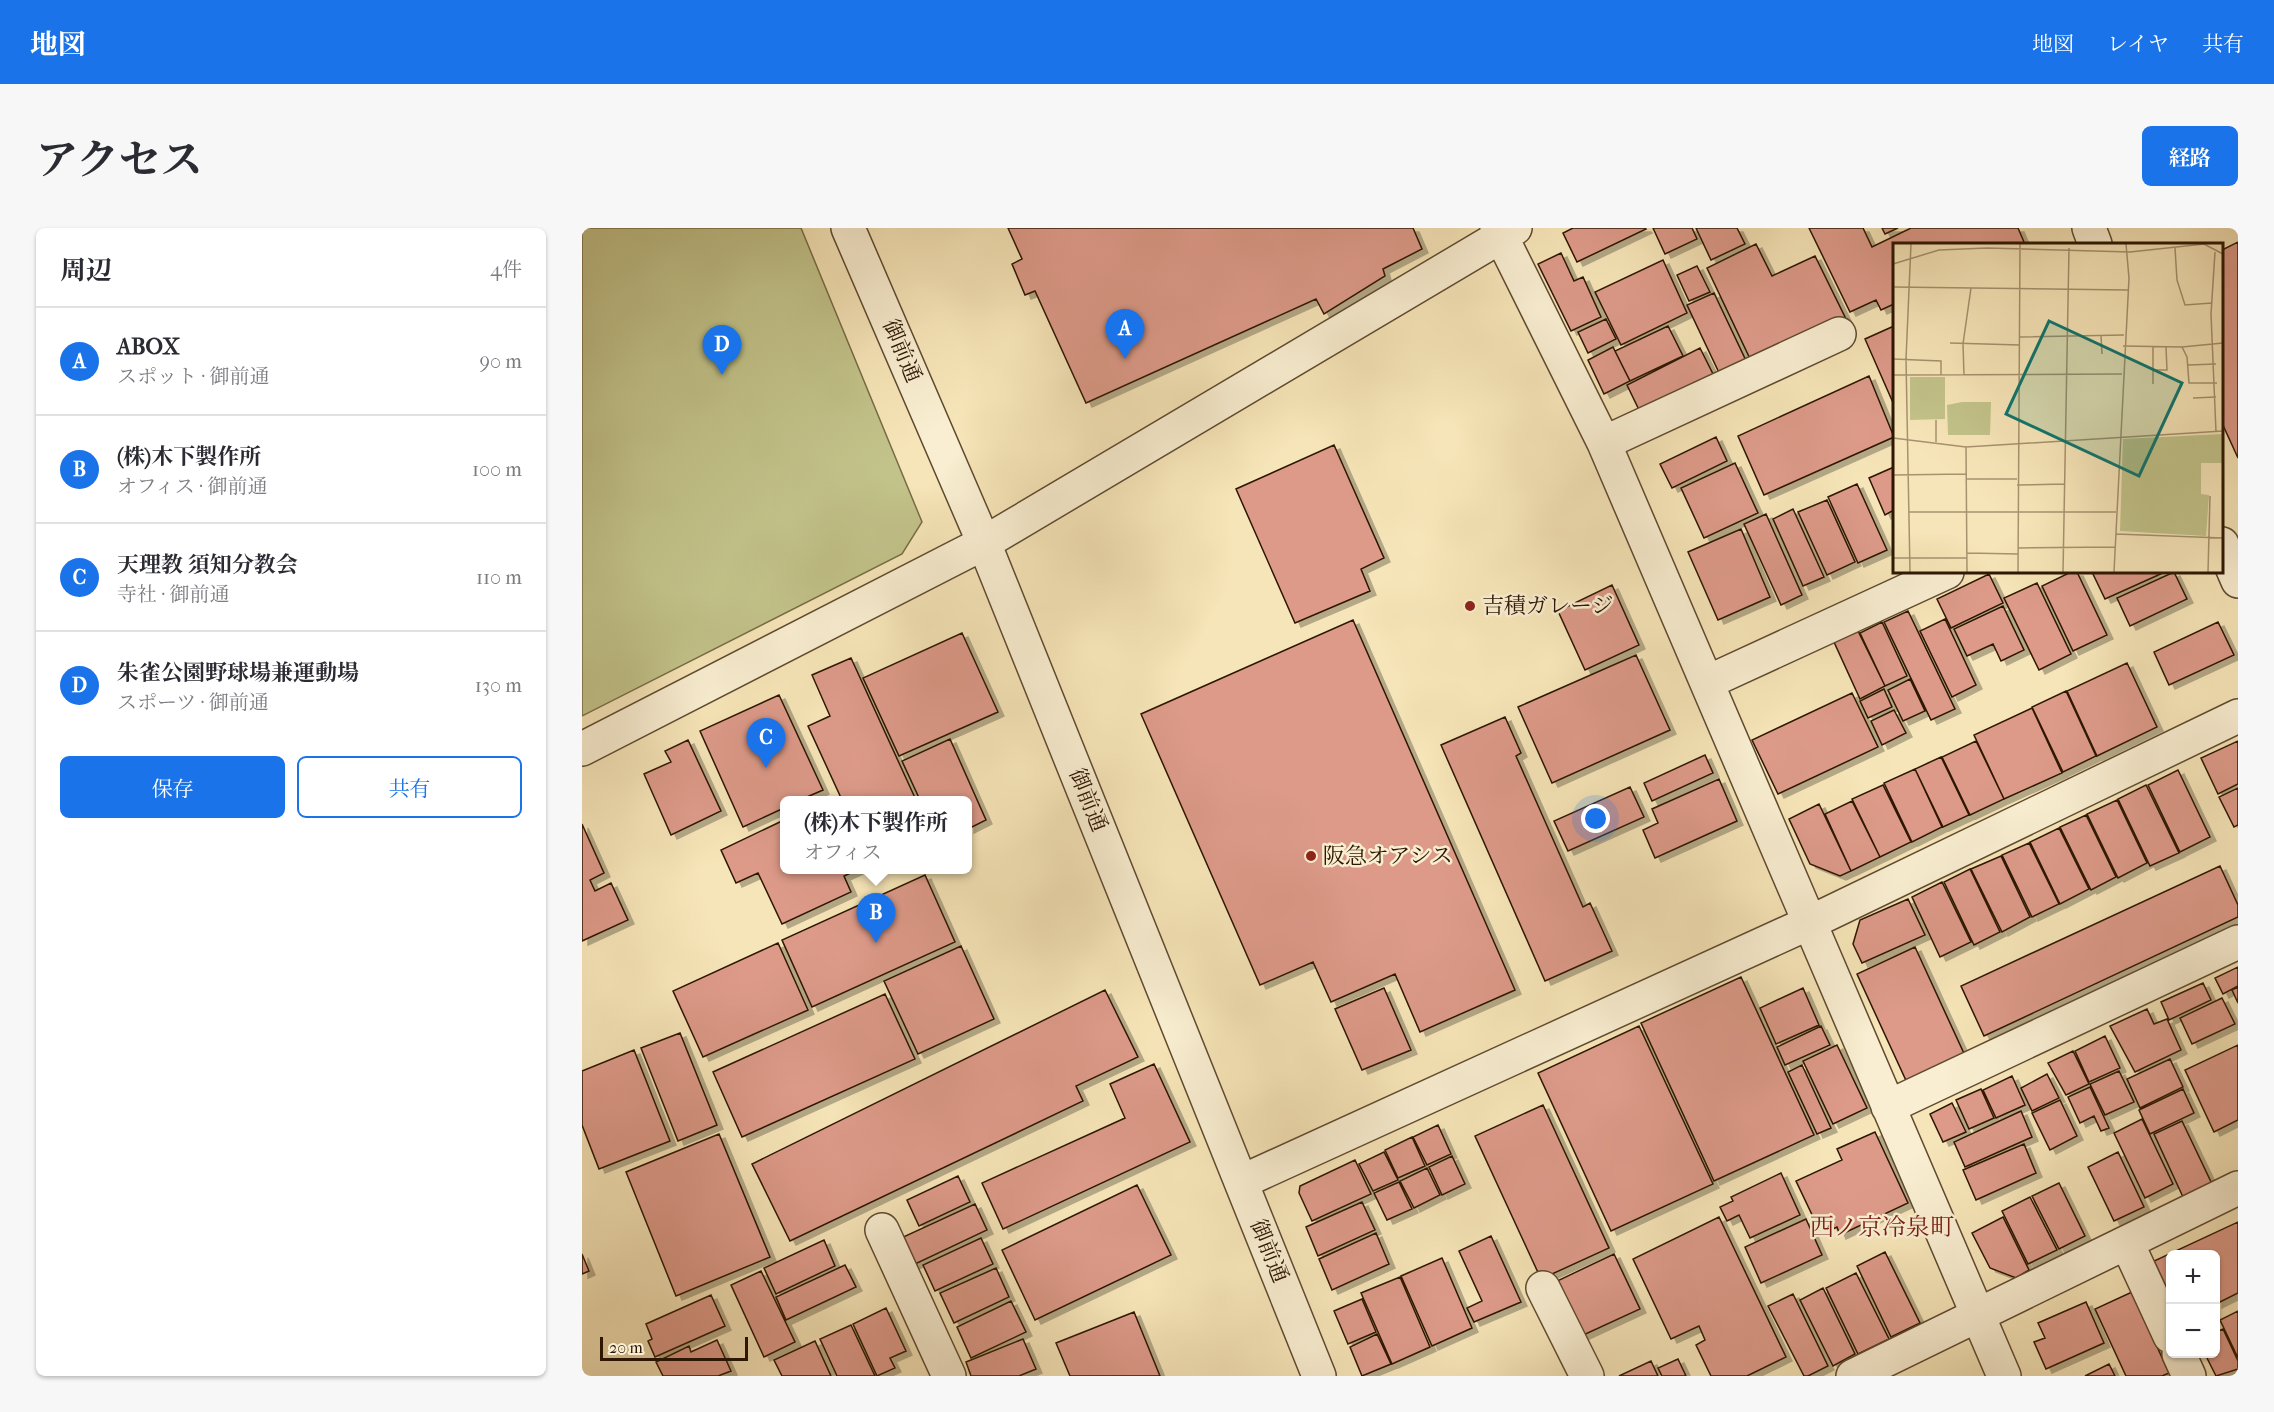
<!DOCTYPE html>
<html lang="ja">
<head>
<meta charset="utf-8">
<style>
  :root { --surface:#fff; --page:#f7f7f7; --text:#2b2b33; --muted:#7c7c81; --line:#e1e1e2; --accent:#1a73e8 }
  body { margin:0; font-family:"IM FELL French Canon","Noto Serif JP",serif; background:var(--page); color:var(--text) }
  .controls { position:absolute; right:18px; bottom:18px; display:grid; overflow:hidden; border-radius:9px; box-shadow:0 2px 4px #0004 }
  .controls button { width:54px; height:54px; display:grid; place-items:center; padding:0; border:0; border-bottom:2px solid var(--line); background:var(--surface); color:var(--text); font:30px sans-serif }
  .scale { position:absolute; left:18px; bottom:15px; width:148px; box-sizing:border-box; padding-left:6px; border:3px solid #2d1602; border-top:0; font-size:16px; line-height:21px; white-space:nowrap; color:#2d1602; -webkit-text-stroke:4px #f9eed1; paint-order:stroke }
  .you { position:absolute; left:1014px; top:591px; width:21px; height:21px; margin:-15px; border:4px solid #fff; border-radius:50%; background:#1a73e8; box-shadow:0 0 0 9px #1a73e833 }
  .badge { display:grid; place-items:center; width:39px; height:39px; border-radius:50%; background:var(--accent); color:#fff; font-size:20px; font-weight:700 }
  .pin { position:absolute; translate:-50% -50px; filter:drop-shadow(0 2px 3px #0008) }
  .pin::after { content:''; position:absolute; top:32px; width:21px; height:18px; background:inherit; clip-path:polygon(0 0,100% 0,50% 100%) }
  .popup { position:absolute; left:198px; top:568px; width:192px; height:78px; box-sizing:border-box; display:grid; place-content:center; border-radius:9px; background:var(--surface); filter:drop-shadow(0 2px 4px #0005); font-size:20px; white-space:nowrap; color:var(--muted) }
  .popup b { font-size:22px; color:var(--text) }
  .popup::after { content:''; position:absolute; left:50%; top:100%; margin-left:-12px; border:12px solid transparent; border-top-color:var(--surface) }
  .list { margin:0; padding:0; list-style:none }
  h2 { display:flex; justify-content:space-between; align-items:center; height:78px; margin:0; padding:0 24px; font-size:26px }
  h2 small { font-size:20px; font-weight:400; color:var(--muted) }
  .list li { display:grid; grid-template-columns:39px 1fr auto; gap:18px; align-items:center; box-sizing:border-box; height:108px; padding:0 24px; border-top:2px solid var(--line) }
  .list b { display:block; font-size:22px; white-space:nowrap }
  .list p { margin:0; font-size:20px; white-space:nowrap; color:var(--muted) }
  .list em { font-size:20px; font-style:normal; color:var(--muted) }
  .actions { display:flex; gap:12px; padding:18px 24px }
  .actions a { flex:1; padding:14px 0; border:2px solid var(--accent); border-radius:9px; text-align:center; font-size:21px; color:var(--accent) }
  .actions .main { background:var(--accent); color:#fff }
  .map { position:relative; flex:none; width:1656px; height:1148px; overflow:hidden; border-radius:9px }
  header { display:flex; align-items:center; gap:36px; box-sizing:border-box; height:84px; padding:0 30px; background:var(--accent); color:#fff }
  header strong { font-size:28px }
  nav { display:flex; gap:33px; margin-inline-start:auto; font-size:21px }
  .intro { display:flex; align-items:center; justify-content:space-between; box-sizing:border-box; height:144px; padding:0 36px }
  h1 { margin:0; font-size:42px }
  .button { padding:15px 27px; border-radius:9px; background:var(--accent); color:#fff; font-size:21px; font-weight:700 }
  main { display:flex; gap:36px; padding:0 36px }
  aside { flex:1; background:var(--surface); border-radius:9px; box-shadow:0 2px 4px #0004 }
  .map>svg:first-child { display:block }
  .green { fill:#c2c38a; stroke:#786c46; stroke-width:1.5 }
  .building { fill:#dd9a89; stroke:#2d1602; stroke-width:1.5; filter:url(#shadow) }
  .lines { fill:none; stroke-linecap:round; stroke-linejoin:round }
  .minor-casing { stroke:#5f4a30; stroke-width:36 }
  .minor { stroke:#f9eed1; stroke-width:33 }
  .poi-dot { fill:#8f2418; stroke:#f9eed1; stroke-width:2 }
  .labels { text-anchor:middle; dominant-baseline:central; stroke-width:5; stroke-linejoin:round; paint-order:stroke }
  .street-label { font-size:22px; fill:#2d1602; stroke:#f9eed1 }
  .poi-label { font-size:22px; fill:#2d1602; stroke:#f9eed1; text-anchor:start }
  .neighbourhood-label { font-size:24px; fill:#7a1f14; stroke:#f9eed1 }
  .inset-road { fill:none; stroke:#a6926f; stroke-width:1.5 }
  .view { fill:#0f766e; fill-opacity:0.15; stroke:#0f766e; stroke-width:3 }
  .inset-edge { fill:none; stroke:#2d1602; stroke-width:3 }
</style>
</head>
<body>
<header>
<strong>地図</strong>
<nav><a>地図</a><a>レイヤ</a><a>共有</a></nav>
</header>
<div class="intro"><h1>アクセス</h1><a class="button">経路</a></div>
<main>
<aside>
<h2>周辺<small>4件</small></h2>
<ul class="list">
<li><span class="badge">A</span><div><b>ABOX</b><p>スポット · 御前通</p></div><em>90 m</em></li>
<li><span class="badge">B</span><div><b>(株)木下製作所</b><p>オフィス · 御前通</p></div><em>100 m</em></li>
<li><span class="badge">C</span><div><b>天理教 須知分教会</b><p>寺社 · 御前通</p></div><em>110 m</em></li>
<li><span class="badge">D</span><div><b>朱雀公園野球場兼運動場</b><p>スポーツ · 御前通</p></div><em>130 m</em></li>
</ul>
<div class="actions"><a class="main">保存</a><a>共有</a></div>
</aside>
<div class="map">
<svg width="1656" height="1148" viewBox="0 0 1656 1148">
  <defs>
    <filter id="shadow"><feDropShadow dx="6" dy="4" stdDeviation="0" flood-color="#0004"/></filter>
  </defs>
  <rect width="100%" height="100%" fill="#f6e5b8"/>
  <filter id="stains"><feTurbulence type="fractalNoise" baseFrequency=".00333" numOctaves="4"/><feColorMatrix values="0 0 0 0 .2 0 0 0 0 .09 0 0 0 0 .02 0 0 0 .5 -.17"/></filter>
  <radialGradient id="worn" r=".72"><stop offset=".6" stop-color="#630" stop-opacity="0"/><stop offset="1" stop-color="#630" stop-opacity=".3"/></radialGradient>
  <path class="green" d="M 0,0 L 219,0 L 340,294 L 320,326 L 0,488 Z"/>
  <path class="building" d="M 426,0 L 831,0 L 840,21 L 801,41 L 803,48 L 742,86 L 734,71 L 504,175 L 453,63 L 443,67 L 430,36 L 440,31 Z
    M 991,0 L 1063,0 L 1064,1 L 995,34 L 981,5 Z
    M 1071,0 L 1110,0 L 1115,11 L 1083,26 Z
    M 1114,0 L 1155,0 L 1163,16 L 1129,32 Z
    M 1227,0 L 1281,0 L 1290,19 L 1329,0 L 1436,0 L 1442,14 L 1437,16 L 1312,16 L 1312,76 L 1299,82 L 1294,72 L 1268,84 Z
    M 1300,0 L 1316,0 L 1303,6 Z
    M 1656,14 L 1656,230 L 1640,195 L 1640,22 Z
    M 1174,16 L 1190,48 L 1233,28 L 1264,91 L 1171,137 L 1125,40 Z
    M 979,25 L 992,53 L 1001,49 L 1019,89 L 989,103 L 956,36 Z
    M 1081,32 L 1105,85 L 1039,117 L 1013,64 Z
    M 1115,38 L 1128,64 L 1107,73 L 1095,47 Z
    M 1132,65 L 1167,139 L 1140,151 L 1105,77 Z
    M 1024,91 L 1034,111 L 1006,125 L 996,104 Z
    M 1086,98 L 1101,128 L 1048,153 L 1033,123 Z
    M 1312,98 L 1312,177 L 1283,111 Z
    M 1031,119 L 1048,153 L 1022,166 L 1006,132 Z
    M 1118,120 L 1134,152 L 1060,188 L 1045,157 Z
    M 1287,148 L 1312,209 L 1182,267 L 1156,208 Z
    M 1134,209 L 1145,233 L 1090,260 L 1078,236 Z
    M 752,217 L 802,330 L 779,341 L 788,363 L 713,395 L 654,261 Z
    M 1153,235 L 1176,285 L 1122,310 L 1099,260 Z
    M 1312,239 L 1312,282 L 1303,287 L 1287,250 Z
    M 1275,256 L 1305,322 L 1276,335 L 1246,269 Z
    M 1245,272 L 1273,334 L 1245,347 L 1216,284 Z
    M 1211,281 L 1242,349 L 1221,358 L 1191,291 Z
    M 1184,286 L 1220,367 L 1199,377 L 1162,296 Z
    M 1159,301 L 1188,369 L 1136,392 L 1106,324 Z
    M 1489,344 L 1495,344 L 1525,407 L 1491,423 L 1460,358 Z
    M 1510,344 L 1583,344 L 1523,371 Z
    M 1592,344 L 1605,371 L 1548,398 L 1535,370 Z
    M 1407,346 L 1421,375 L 1369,400 L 1355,371 Z
    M 1455,355 L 1489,426 L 1457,442 L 1422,370 Z
    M 1030,357 L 1057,417 L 1003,442 L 976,383 Z
    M 1421,378 L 1442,422 L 1419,433 L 1411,416 L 1385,428 L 1372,401 Z
    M 1326,383 L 1373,481 L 1349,492 L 1302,394 Z
    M 1363,391 L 1394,457 L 1370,469 L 1338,403 Z
    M 771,392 L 933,762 L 838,804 L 813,746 L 749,774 L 731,734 L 678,757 L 559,486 Z
    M 1300,394 L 1325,448 L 1303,458 L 1278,405 Z
    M 1636,394 L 1652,427 L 1587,457 L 1572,424 Z
    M 1276,403 L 1303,458 L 1278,471 L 1252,414 Z
    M 380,405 L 416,484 L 317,528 L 281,450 Z
    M 1054,427 L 1088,502 L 970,555 L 936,479 Z
    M 269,430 L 334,572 L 260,572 L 226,498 L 248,488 L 230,447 Z
    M 1545,435 L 1575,499 L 1515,528 L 1485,463 Z
    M 1328,451 L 1343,483 L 1321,493 L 1306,462 Z
    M 1302,461 L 1310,479 L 1286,490 L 1278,473 Z
    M 1484,463 L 1514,528 L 1481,544 L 1450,479 Z
    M 1270,465 L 1296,519 L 1196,566 L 1170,512 Z
    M 197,467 L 241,562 L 218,572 L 202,572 L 202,580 L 161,599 L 118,503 Z
    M 1450,480 L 1480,545 L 1422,571 L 1392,507 Z
    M 1312,482 L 1324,505 L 1300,517 L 1289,493 Z
    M 923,489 L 939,525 L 934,528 L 1001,679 L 1008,675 L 1030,723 L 963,753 L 859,517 Z
    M 368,511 L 404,592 L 386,601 L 386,572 L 338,572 L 320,533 Z
    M 106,512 L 139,583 L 89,607 L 62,546 L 89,534 L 83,523 Z
    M 1394,513 L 1422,571 L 1388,587 L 1360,529 Z
    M 1656,513 L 1656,556 L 1636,566 L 1619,530 Z
    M 1123,527 L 1131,545 L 1070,573 L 1062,555 Z
    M 1359,529 L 1387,587 L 1361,599 L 1333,541 Z
    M 1333,541 L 1360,599 L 1330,614 L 1302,555 Z
    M 1596,542 L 1628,609 L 1598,624 L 1566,557 Z
    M 1137,551 L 1155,593 L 1073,630 L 1061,602 L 1076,595 L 1070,581 Z
    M 1301,557 L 1329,614 L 1298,629 L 1270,571 Z
    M 1564,557 L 1597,625 L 1568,638 L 1536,571 Z
    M 1048,559 L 1062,589 L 986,623 L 972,593 Z
    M 1656,560 L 1656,597 L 1652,599 L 1637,569 Z
    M 1535,572 L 1565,635 L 1536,650 L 1505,586 Z
    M 1270,573 L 1298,629 L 1269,643 L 1243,586 Z
    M 1237,576 L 1269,643 L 1258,648 L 1228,636 L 1207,591 Z
    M 1504,587 L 1534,649 L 1509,662 L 1478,599 Z
    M 202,592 L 202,642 L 275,642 L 262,648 L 269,664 L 200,696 L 176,645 L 154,655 L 139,622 Z
    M 0,596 L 22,645 L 8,652 L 13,663 L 29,655 L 46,692 L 0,713 Z
    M 1477,600 L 1507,661 L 1478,676 L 1448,614 Z
    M 1447,615 L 1477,676 L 1450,689 L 1420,627 Z
    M 1419,628 L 1448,689 L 1420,704 L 1389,641 Z
    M 1638,638 L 1656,677 L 1656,689 L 1402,808 L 1379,758 Z
    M 1388,641 L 1418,704 L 1392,717 L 1362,654 Z
    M 343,647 L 373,714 L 230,779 L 200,712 Z
    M 1360,654 L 1389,714 L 1358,729 L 1330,669 Z
    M 1326,671 L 1343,707 L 1280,735 L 1271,716 L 1278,692 Z
    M 196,715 L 226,782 L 121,829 L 91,763 Z
    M 379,718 L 412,791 L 336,826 L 302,753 Z
    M 1333,719 L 1385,832 L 1327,859 L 1275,746 Z
    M 1656,739 L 1656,758 L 1641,766 L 1633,750 Z
    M 1159,749 L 1232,907 L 1132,953 L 1059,795 Z
    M 1621,755 L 1629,772 L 1587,792 L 1579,774 Z
    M 1656,759 L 1656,775 L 1650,762 Z
    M 802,760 L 829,822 L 780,842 L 753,781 Z
    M 1221,760 L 1237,797 L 1194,816 L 1178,780 Z
    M 523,762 L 556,829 L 494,858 L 501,873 L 208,1013 L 170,936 Z
    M 303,766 L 333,831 L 160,909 L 131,844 Z
    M 1640,770 L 1653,796 L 1610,816 L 1598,790 Z
    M 1565,781 L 1572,796 L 1585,791 L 1599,822 L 1553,844 L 1528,798 Z
    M 1057,798 L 1131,956 L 1029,1003 L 956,845 Z
    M 1239,798 L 1248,817 L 1203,837 L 1195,819 Z
    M 98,805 L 135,897 L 96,913 L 59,820 Z
    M 1523,808 L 1538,840 L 1507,854 L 1493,823 Z
    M 1255,817 L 1285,880 L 1251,896 L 1221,833 Z
    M 1656,817 L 1656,892 L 1632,904 L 1603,842 Z
    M 52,822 L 88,913 L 17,941 L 0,897 L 0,843 Z
    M 1491,823 L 1507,856 L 1484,867 L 1466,835 Z
    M 1588,831 L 1601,859 L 1558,880 L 1545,851 Z
    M 572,836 L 608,914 L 421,1001 L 400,955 L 543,890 L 528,856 Z
    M 1220,837 L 1249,900 L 1235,906 L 1206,844 Z
    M 1537,843 L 1552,874 L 1523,887 L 1508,856 Z
    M 1465,846 L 1477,870 L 1450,883 L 1439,860 Z
    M 1430,848 L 1443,877 L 1414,890 L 1401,862 Z
    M 1508,859 L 1527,900 L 1519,903 L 1512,888 L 1498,895 L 1486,869 Z
    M 1399,861 L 1412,890 L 1387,901 L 1374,872 Z
    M 1601,861 L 1612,885 L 1568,906 L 1557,882 Z
    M 1478,872 L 1495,908 L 1468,922 L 1450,885 Z
    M 1370,875 L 1384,904 L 1361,914 L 1348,886 Z
    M 961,877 L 1027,1020 L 959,1051 L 893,908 Z
    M 1439,883 L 1450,909 L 1383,939 L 1372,914 Z
    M 1560,891 L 1591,956 L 1563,970 L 1532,905 Z
    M 1600,893 L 1630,956 L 1601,969 L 1572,906 Z
    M 856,897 L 869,926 L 845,937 L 831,909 Z
    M 1293,904 L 1326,975 L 1258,1007 L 1255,999 L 1251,1001 L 1244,988 L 1233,993 L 1214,953 L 1260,932 L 1255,921 Z
    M 137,906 L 188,1029 L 94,1068 L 44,944 Z
    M 830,909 L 843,938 L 816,950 L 803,922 Z
    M 1442,916 L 1454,945 L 1394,972 L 1381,942 Z
    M 802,924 L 816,952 L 791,963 L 777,936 Z
    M 1536,924 L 1562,979 L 1532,993 L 1506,939 Z
    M 870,928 L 883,956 L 860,967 L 847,939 Z
    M 773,932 L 789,966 L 730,993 L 717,965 L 718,958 Z
    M 845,940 L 858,967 L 832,980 L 818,953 Z
    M 1199,945 L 1218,987 L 1168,1010 L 1157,987 L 1145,993 L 1138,979 L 1151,973 L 1149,969 Z
    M 376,948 L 388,974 L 337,998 L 325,972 Z
    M 817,954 L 830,981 L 805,992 L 792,965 Z
    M 1477,955 L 1503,1008 L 1477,1021 L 1450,968 Z
    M 555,957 L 589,1027 L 453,1092 L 420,1022 Z
    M 1448,969 L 1475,1022 L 1446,1036 L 1420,983 Z
    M 780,974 L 793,1002 L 736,1028 L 724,999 Z
    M 393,976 L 405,1002 L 331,1037 L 319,1010 Z
    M 1137,989 L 1204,1129 L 1165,1148 L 1129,1148 L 1114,1117 L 1123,1112 L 1117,1098 L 1089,1111 L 1051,1031 Z
    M 1421,989 L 1447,1042 L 1434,1050 L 1408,1040 L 1390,1005 Z
    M 1224,991 L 1240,1027 L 1179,1055 L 1163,1019 Z
    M 1656,994 L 1656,1065 L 1634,1076 L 1634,1026 L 1588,1026 L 1588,1068 L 1572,1033 Z
    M 794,1005 L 807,1036 L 750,1062 L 737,1031 Z
    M 909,1008 L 939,1074 L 892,1094 L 885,1080 L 900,1073 L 877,1023 Z
    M 399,1010 L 411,1036 L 353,1063 L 341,1037 Z
    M 242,1012 L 253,1038 L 194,1066 L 182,1040 Z
    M 1303,1024 L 1338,1095 L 1309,1109 L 1275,1038 Z
    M 0,1026 L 7,1043 L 0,1046 Z
    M 1032,1026 L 1058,1081 L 997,1109 L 971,1055 Z
    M 860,1030 L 890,1100 L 850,1118 L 819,1048 Z
    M 263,1037 L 274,1059 L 204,1092 L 194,1069 Z
    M 414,1040 L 427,1069 L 372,1095 L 358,1065 Z
    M 179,1043 L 213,1114 L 182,1129 L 149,1057 Z
    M 1274,1045 L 1307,1111 L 1276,1126 L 1244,1060 Z
    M 818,1049 L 848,1119 L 810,1136 L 779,1065 Z
    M 1241,1060 L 1273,1126 L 1251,1138 L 1218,1072 Z
    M 1550,1064 L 1587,1145 L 1580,1148 L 1544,1148 L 1513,1081 Z
    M 1211,1066 L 1246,1138 L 1226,1148 L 1222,1148 L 1186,1078 Z
    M 129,1067 L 143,1098 L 73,1129 L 66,1113 L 70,1111 L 64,1096 Z
    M 780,1071 L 794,1104 L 766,1116 L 752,1083 Z
    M 429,1073 L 444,1104 L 389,1130 L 375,1099 Z
    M 1504,1074 L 1522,1115 L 1464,1141 L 1452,1114 L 1463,1110 L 1456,1095 Z
    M 304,1080 L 324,1123 L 308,1130 L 313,1140 L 295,1148 L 271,1096 Z
    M 1656,1083 L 1656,1130 L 1638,1092 Z
    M 552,1084 L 578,1148 L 488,1148 L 474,1115 Z
    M 269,1097 L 293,1148 L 255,1148 L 238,1111 Z
    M 1641,1101 L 1656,1133 L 1656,1141 L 1634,1148 L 1623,1126 L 1634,1126 L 1634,1104 Z
    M 795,1106 L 809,1136 L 780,1148 L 768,1119 Z
    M 441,1111 L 454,1141 L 437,1148 L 389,1148 L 384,1134 Z
    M 135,1112 L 149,1143 L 136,1148 L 81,1148 L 74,1134 L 107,1118 L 109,1124 Z
    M 233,1113 L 249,1148 L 200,1148 L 192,1132 Z
    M 1096,1131 L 1104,1148 L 1080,1148 L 1076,1140 Z
    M 1069,1133 L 1076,1148 L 1037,1148 Z
    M 1527,1136 L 1533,1148 L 1503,1148 Z"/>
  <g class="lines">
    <defs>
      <path id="minor" d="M 266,0 L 402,315 L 737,1148
        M 915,0 L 1022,215 L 1422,1148
        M 1507,0 L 1513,16
        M 1022,215 L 1257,106
        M 1640,316 L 1656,353
        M 1126,454 L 1365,344
        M 0,521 L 402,315 L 933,0
        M 1306,879 L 1656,714
        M 659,954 L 1229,694 L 1656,488
        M 300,1002 L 367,1148
        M 1545,1015 L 1588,1108
        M 961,1060 L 1005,1148
        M 1597,1126 L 1607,1148
        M 1271,1148 L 1656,960"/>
    </defs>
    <use href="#minor" class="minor-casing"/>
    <use href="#minor" class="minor"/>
  </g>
  <g class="poi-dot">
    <circle cx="888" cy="378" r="6"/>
    <circle cx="729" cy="628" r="6"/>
  </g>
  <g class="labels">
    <g class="street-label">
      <text transform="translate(320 123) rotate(67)">御前通</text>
      <text transform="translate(506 572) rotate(68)">御前通</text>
      <text transform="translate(687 1023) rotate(68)">御前通</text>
    </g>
    <g class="poi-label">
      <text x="900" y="378">吉積ガレージ</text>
      <text x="741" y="628">阪急オアシス</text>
    </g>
    <g class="neighbourhood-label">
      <text x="1300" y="999">西ノ京冷泉町</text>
    </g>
  </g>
  <g transform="translate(1311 15)">
    <rect width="330" height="330" fill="#f6e5b8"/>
    <path d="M 17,134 L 52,134 L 52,176 L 17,177 ZM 69,159 L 98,159 L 97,192 L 55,192 L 54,162 ZM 330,191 L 330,220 L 308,220 L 308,251 L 316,252 L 313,293 L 227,288 L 230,196 Z" fill="#c2c38a"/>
    <path class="inset-road" d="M 282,5 L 284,37 L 292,62 L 319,60M 322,9 L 318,71 L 323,189M 0,21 L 46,7 L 94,5 L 237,9 L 311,1 L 330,11M 0,44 L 235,47M 208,92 L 209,111M 127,94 L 231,92M 57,100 L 127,102M 230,103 L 289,104 L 330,100M 289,104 L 294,114 L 296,140 L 324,140M 0,116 L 48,118 L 48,132M 295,122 L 323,121M 260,127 L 274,127 L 273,104M 0,132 L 229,131M 71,132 L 70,101 L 78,45M 260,141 L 260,103M 300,155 L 323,154M 0,195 L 73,204 L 330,188M 43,199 L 43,177M 73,204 L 74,329M 0,232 L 73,231M 74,236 L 124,236M 124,242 L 171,241M 16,269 L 223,269M 223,291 L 330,295M 125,305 L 222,304M 74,310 L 125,311M 0,315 L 74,315M 17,329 L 13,116 L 18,1M 125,329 L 127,1M 170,329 L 176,5M 221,329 L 236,35 L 233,1M 315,329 L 317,253"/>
    <path class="view" d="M 156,78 L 289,140 L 246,233 L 113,171 Z"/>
    <rect width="330" height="330" class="inset-edge"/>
  </g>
  <rect width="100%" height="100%" filter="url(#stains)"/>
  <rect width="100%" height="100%" fill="url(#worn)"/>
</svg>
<div class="controls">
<button>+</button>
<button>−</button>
</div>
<div class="scale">20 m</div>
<div class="you"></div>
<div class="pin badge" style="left:543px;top:131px">A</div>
<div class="pin badge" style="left:294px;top:715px">B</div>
<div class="popup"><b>(株)木下製作所</b>オフィス</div>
<div class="pin badge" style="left:184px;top:540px">C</div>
<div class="pin badge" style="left:140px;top:147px">D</div>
</div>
</main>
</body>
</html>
